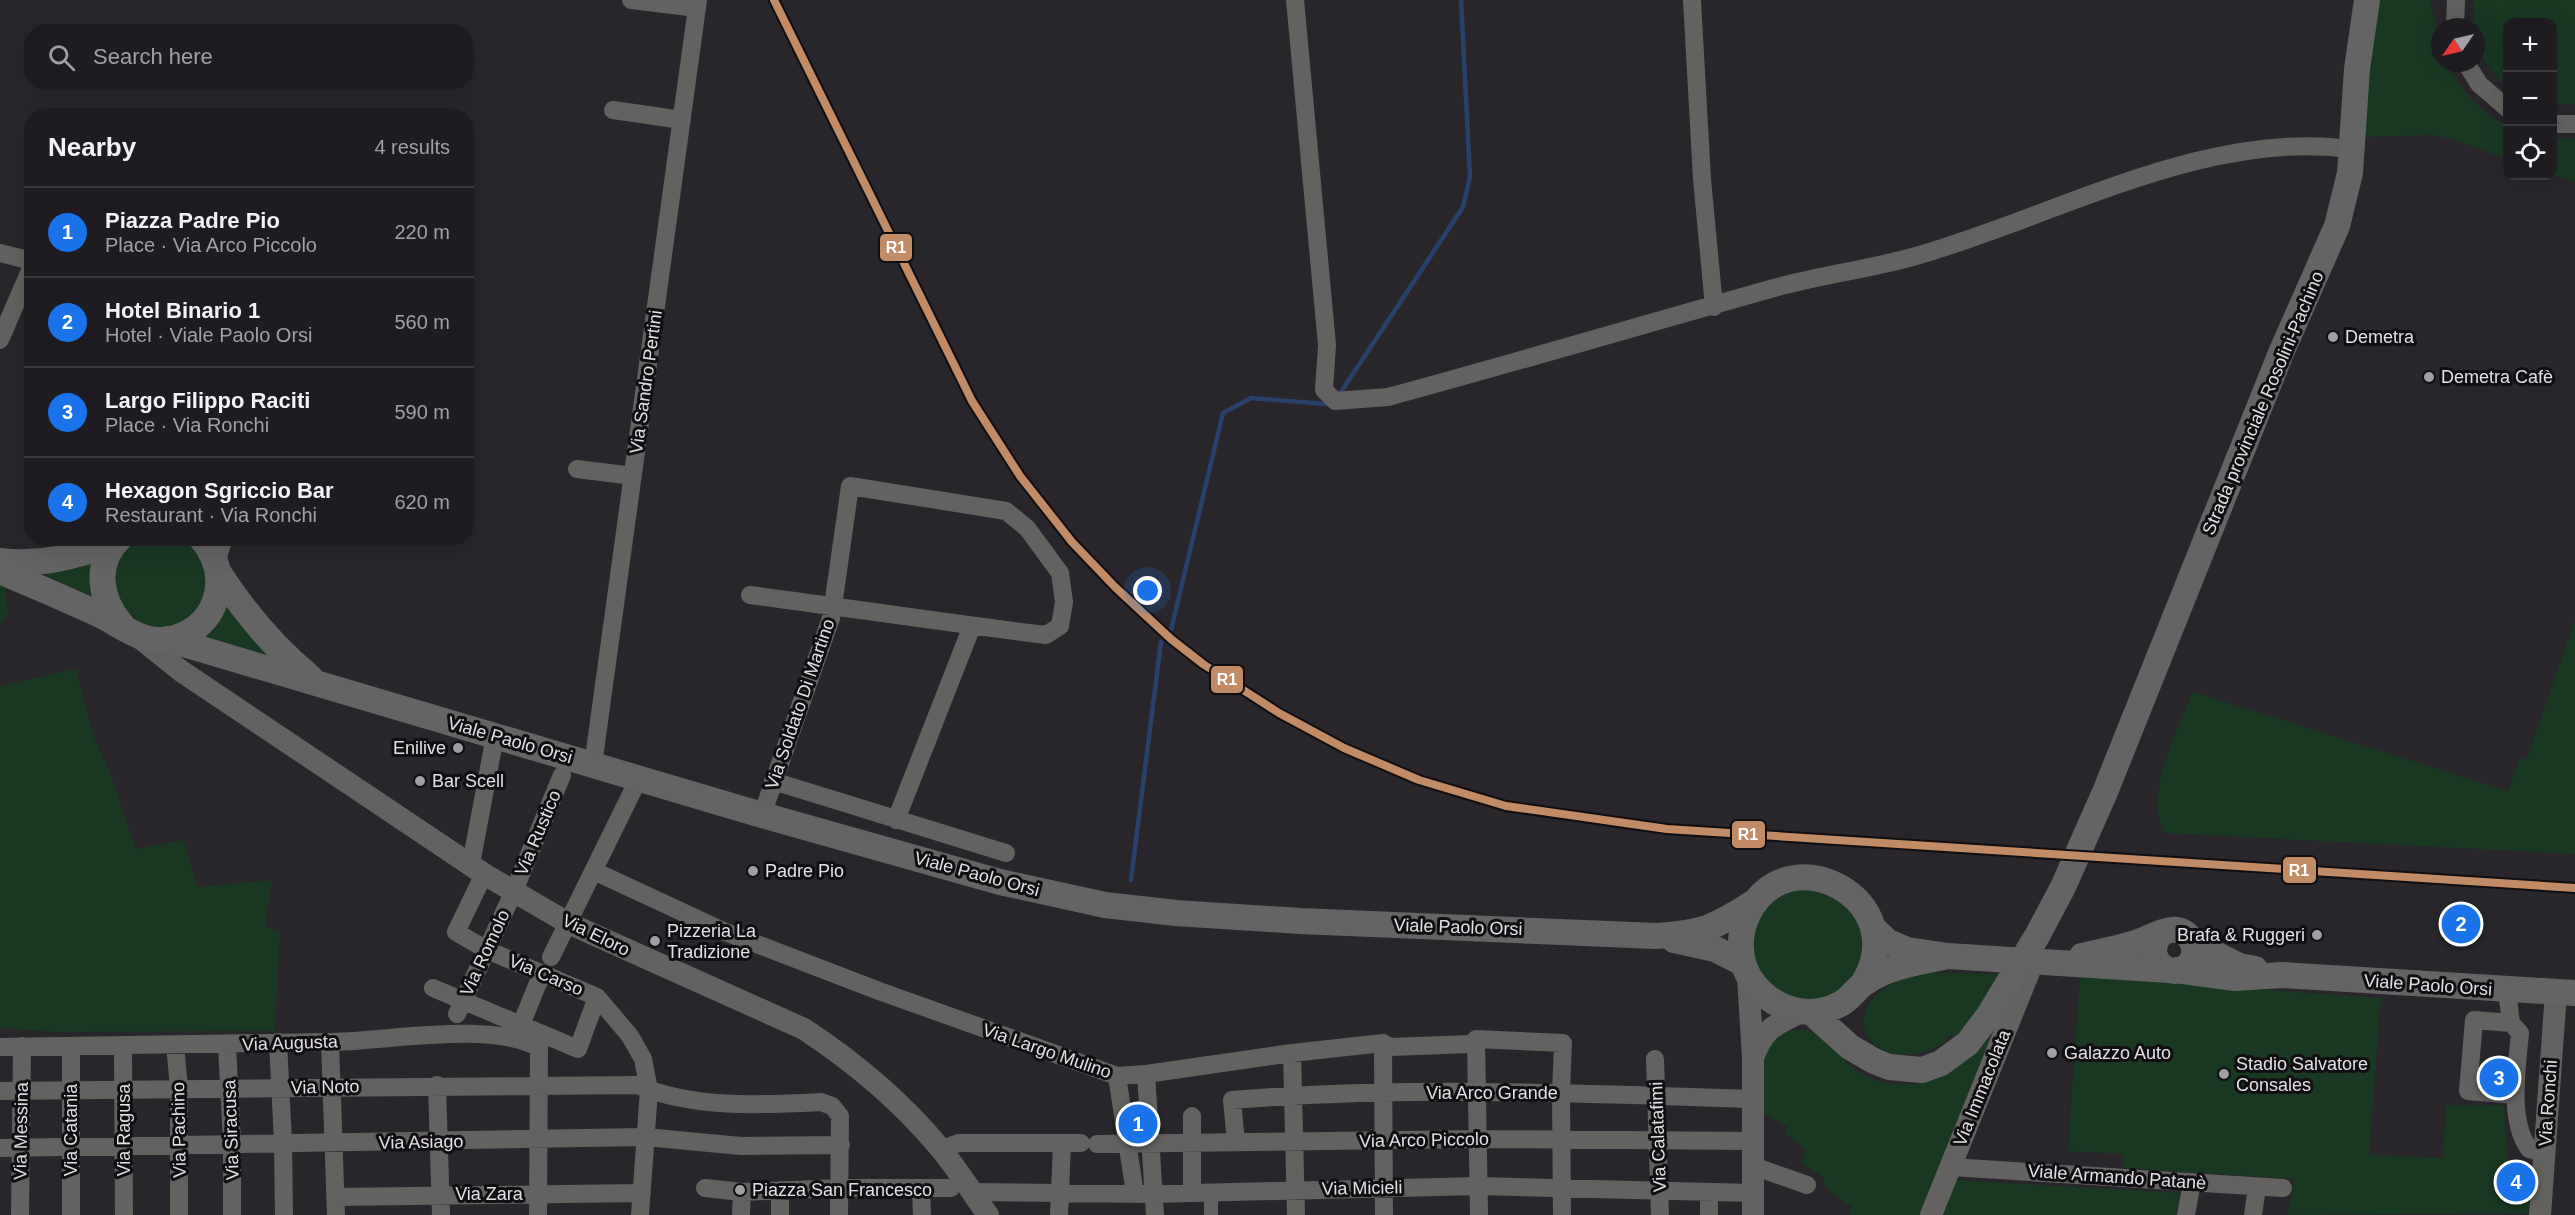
<!DOCTYPE html>
<html lang="en">
<head>
<meta charset="utf-8">
<style>
  :root { --surface:#1e1c20; --page:#2b292d; --text:#f1f3f6; --muted:#a1a1a5; --line:#3c3a3e; --accent:#1a73e8 }
  body { margin:0; font-family:Arial,sans-serif; background:var(--page); color:var(--text) }
  .controls { position:absolute; right:18px; top:18px; display:grid; overflow:hidden; border-radius:12px; box-shadow:0 6px 24px #0002 }
  .controls button { width:54px; height:54px; display:grid; place-items:center; padding:0; border:0; border-bottom:2px solid var(--line); background:var(--surface); color:var(--text); font:30px sans-serif }
  .compass { position:absolute; left:2431px; top:18px; width:54px; height:54px; border-radius:50%; background:var(--surface); box-shadow:0 6px 24px #0002; rotate:236deg }
  .you { position:absolute; left:1148px; top:591px; width:21px; height:21px; margin:-15px; border:4px solid #fff; border-radius:50%; background:#1a73e8; box-shadow:0 0 0 9px #1a73e833 }
  .badge { display:grid; place-items:center; width:39px; height:39px; border-radius:50%; background:var(--accent); color:#fff; font-size:20px; font-weight:700 }
  .pin { position:absolute; translate:-50% -50%; border:3px solid #fff; box-shadow:0 2px 6px #0006 }
  .list { margin:0; padding:0; list-style:none }
  h2 { display:flex; justify-content:space-between; align-items:center; height:78px; margin:0; padding:0 24px; font-size:26px }
  h2 small { font-size:20px; font-weight:400; color:var(--muted) }
  .list li { display:grid; grid-template-columns:39px 1fr auto; gap:18px; align-items:center; box-sizing:border-box; height:90px; padding:0 24px; border-top:2px solid var(--line) }
  .list b { display:block; font-size:22px; white-space:nowrap }
  .list p { margin:0; font-size:20px; white-space:nowrap; color:var(--muted) }
  .list em { font-size:20px; font-style:normal; color:var(--muted) }
  .icon { flex:none; width:33px; height:33px; fill:none; stroke:currentColor; stroke-width:2; stroke-linecap:round; stroke-linejoin:round }
  .map { position:relative; flex:none; width:2575px; height:1215px; overflow:hidden }
  .search { position:absolute; background:var(--surface); box-shadow:0 6px 24px #0002; left:24px; top:24px; width:450px; height:66px; display:flex; align-items:center; gap:15px; box-sizing:border-box; padding:0 21px; border-radius:24px; color:var(--muted); font-size:22px }
  .panel { position:absolute; background:var(--surface); box-shadow:0 6px 24px #0002; left:24px; top:108px; width:450px; height:438px; border-radius:24px }
  .map>svg:first-child { display:block }
  .green { fill:#183822 }
  .lines { fill:none; stroke-linecap:round; stroke-linejoin:round }
  .stream { stroke:#2a406c; stroke-width:4.5 }
  .pedestrian { stroke:#636261; stroke-width:14 }
  .minor { stroke:#636261; stroke-width:18 }
  .tertiary { stroke:#636261; stroke-width:22 }
  .secondary { stroke:#656465; stroke-width:26 }
  .rail-1-casing { stroke:#110e12; stroke-width:12 }
  .rail-1 { stroke:#c18c65; stroke-width:8 }
  .poi-dot { fill:#a19ea3; stroke:#110e12; stroke-width:2 }
  .labels { text-anchor:middle; dominant-baseline:central; stroke-width:6; stroke-linejoin:round; paint-order:stroke }
  .poi-label { font-size:18px; fill:#e2dfe4; stroke:#110e12; text-anchor:start }
  .street-label { font-size:18px; fill:#e2dfe4; stroke:#110e12 }
  .line-badge { stroke:#110e12; stroke-width:2 }
  .badge-label { font-size:16px; text-anchor:middle; font-weight:bold; fill:#fff }
</style>
</head>
<body>
<div class="map">
<svg width="2575" height="1215" viewBox="0 0 2575 1215">
  <rect width="100%" height="100%" fill="#28262a"/>
  <path class="green" d="M 2377,0 L 2430,0 L 2440,39 L 2440,63 L 2447,63 C 2461,91 2480,112 2507,126 L 2507,159 L 2448,138 L 2431,135 L 2363,137 L 2365,93 Z
    M 2473,0 L 2575,0 L 2575,104 L 2553,104 L 2552,22 L 2508,22 L 2507,86 C 2488,71 2476,51 2476,27 L 2473,27 Z
    M 2553,139 L 2575,139 L 2575,182 L 2553,175 Z
    M 183,538 C 211,552 216,596 192,616 C 173,633 143,630 127,611 C 109,591 111,552 137,540 C 149,534 170,539 183,538 Z
    M 91,560 L 97,598 L 36,571 Z
    M 0,582 L 5,584 L 8,615 L 0,625 Z
    M 224,600 L 268,655 L 207,638 L 204,635 Z
    M 2575,620 L 2575,854 L 2166,833 C 2141,800 2179,726 2193,692 L 2508,791 L 2520,758 L 2527,759 Z
    M 76,669 L 94,737 L 111,775 L 136,849 L 184,840 L 197,887 L 272,880 L 265,927 L 280,931 L 275,1031 L 57,1032 L 0,1028 L 0,686 Z
    M 1802,886 L 1839,895 L 1862,926 L 1863,964 L 1839,994 L 1802,1003 L 1767,988 L 1749,954 L 1755,916 L 1767,901 Z
    M 1925,972 L 1993,974 L 2020,977 L 1923,1215 L 1849,1215 L 1852,1207 L 1827,1189 L 1822,1176 L 1802,1164 L 1806,1150 L 1785,1133 L 1788,1127 L 1763,1113 C 1763,1096 1759,1075 1762,1058 C 1767,1035 1797,1023 1817,1033 C 1831,1040 1841,1058 1853,1068 C 1895,1098 1945,1084 1977,1050 L 1959,1036 L 1947,1036 L 1946,1042 C 1870,1088 1817,996 1925,972 Z
    M 2080,977 L 2381,998 L 2369,1155 L 2443,1158 L 2446,1105 L 2504,1105 L 2509,1167 L 2533,1170 L 2530,1213 L 2288,1215 L 2294,1179 L 2123,1168 L 2124,1154 L 2068,1151 Z
    M 1956,1180 L 2180,1193 L 2176,1215 L 1941,1215 Z"/>
  <g class="lines">
    <path class="stream" d="M 1341,392 L 1463,207 L 1470,177 L 1461,0
      M 1171,630 L 1223,413 L 1251,398 L 1324,404
      M 1131,880 L 1161,642"/>
    <path class="pedestrian" d="M 1211,1215 L 1211,1200"/>
    <path class="minor" d="M 631,0 L 697,8
      M 1295,0 L 1327,345 L 1324,390 L 1335,401 L 1388,397 C 1517,362 1645,324 1774,288 C 1821,275 1870,269 1916,256 C 2054,217 2205,129 2351,149
      M 1692,0 L 1702,179 L 1714,307
      M 2455,27 L 2456,0
      M 2466,63 L 2479,84 L 2508,109
      M 613,110 L 682,120
      M 2552,124 L 2575,124
      M 0,253 L 32,261
      M 0,340 L 32,266
      M 577,469 L 633,476
      M 216,563 L 224,538
      M 750,595 C 849,608 947,623 1046,635 L 1060,626 L 1064,602 L 1060,573 L 1027,528 L 1006,511 L 850,486 L 833,606 L 831,618 L 762,815
      M 593,765 L 698,0
      M 773,781 L 1006,853
      M 896,820 L 972,626
      M 471,864 L 495,736
      M 594,871 L 723,931 L 879,991 L 1117,1076 L 1146,1074 L 1292,1053 L 1383,1043 L 1390,1047 L 1471,1044 L 1476,1039 L 1563,1043 L 1561,1092 L 1562,1215
      M 484,874 L 456,932 L 487,950 L 597,997 L 630,1036 L 643,1059 L 649,1090 L 640,1215
      M 551,957 L 639,778
      M 433,988 L 578,1049 L 597,997
      M 2507,990 L 2511,1023
      M 457,1014 L 514,891 L 562,775
      M 521,1025 L 542,973
      M 1476,1039 L 1479,1215
      M 278,1042 L 283,1142 L 284,1215
      M 330,1042 L 336,1215
      M 1383,1043 L 1384,1215
      M 175,1045 L 179,1088 L 179,1215
      M 227,1045 L 232,1143 L 232,1215
      M 123,1046 L 124,1215
      M 0,1047 C 109,1045 218,1043 328,1042 C 383,1042 492,1020 539,1048 L 538,1215
      M 1292,1053 L 1296,1215
      M 1655,1059 L 1660,1215
      M 1146,1074 L 1155,1215
      M 1117,1076 L 1135,1194
      M 437,1085 L 441,1215
      M 0,1091 L 637,1085 C 694,1109 762,1105 821,1102 L 832,1106 L 840,1116 L 839,1215
      M 2515,1095 L 2468,1091 L 2474,1020 L 2511,1023 L 2520,1033 C 2517,1067 2508,1120 2529,1149 L 2544,1153
      M 1236,1142 L 1232,1100 C 1405,1086 1579,1093 1753,1099
      M 1097,1144 L 1477,1139 L 1752,1141
      M 0,1148 L 645,1137 L 741,1146 L 841,1145
      M 941,1149 L 959,1143 L 1081,1143
      M 1753,1166 L 1807,1185
      M 1951,1167 L 2283,1188
      M 705,1188 L 742,1192 L 840,1188 L 951,1188
      M 921,1188 L 922,1215
      M 780,1190 L 780,1215
      M 971,1192 L 1153,1194 L 1479,1186 L 1753,1193
      M 1709,1192 L 1709,1215
      M 1192,1193 L 1192,1116
      M 336,1197 L 642,1193
      M 20,1215 L 22,1046
      M 71,1215 L 71,1046
      M 741,1215 L 742,1192
      M 1059,1215 L 1062,1144
      M 2186,1215 L 2192,1182
      M 2253,1215 L 2257,1187"/>
    <path class="tertiary" d="M 136,635 L 181,671 L 484,874 L 568,923 L 804,1029 C 854,1062 900,1100 939,1147 C 957,1168 972,1193 988,1215
      M 1748,976 L 1753,1058 L 1753,1215
      M 1753,1058 C 1764,1028 1773,1026 1801,1012
      M 1931,1215 L 2033,962
      M 2540,1215 L 2556,992"/>
    <path class="secondary" d="M 120,538 C 93,564 100,600 122,625
      M 0,561 C 43,566 75,556 115,543
      M 0,571 C 32,585 64,598 96,613 C 114,621 131,635 149,639 C 177,644 206,628 215,601 C 223,578 217,557 201,538
      M 219,573 C 245,613 273,647 310,677
      M 167,639 L 762,815 L 1000,882 L 1105,905 L 1176,913 L 1300,921 L 1656,936 C 1704,933 1716,927 1756,901
      M 1873,928 L 1888,942 L 1907,950 L 1948,956 L 2169,970
      M 1674,940 L 1715,949 L 1743,963
      M 2193,943 L 2239,966 L 2255,969
      M 2082,956 C 2099,952 2116,949 2132,944 C 2145,941 2159,931 2172,930 C 2189,928 2200,948 2191,962 C 2175,985 2139,959 2161,934
      M 2176,970 L 2235,978 L 2282,975 L 2575,993
      M 1864,982 C 1913,900 1788,833 1748,914 C 1738,935 1738,960 1751,980 C 1771,1009 1810,1022 1842,1003 C 1852,997 1857,987 1866,982 C 1889,966 1921,962 1948,956
      M 1811,1012 L 1850,1047 L 1874,1061 L 1889,1067 L 1922,1070 L 1941,1063 L 1968,1043 L 1989,1015 L 2037,936 L 2063,887 L 2105,792 L 2281,353 L 2337,226 L 2350,173 L 2357,69 L 2367,0"/>
    <defs>
      <path id="rail-1" d="M 774,0 L 972,401 L 1020,476 L 1072,542 L 1115,587 L 1171,639 L 1203,664 L 1279,713 L 1344,748 L 1419,780 L 1506,806 L 1667,829 L 2575,888"/>
    </defs>
    <use href="#rail-1" class="rail-1-casing"/>
    <use href="#rail-1" class="rail-1"/>
  </g>
  <g class="poi-dot">
    <circle cx="2333" cy="337" r="6"/>
    <circle cx="2429" cy="377" r="6"/>
    <circle cx="458" cy="748" r="6"/>
    <circle cx="420" cy="781" r="6"/>
    <circle cx="753" cy="871" r="6"/>
    <circle cx="2317" cy="935" r="6"/>
    <circle cx="655" cy="941" r="6"/>
    <circle cx="2052" cy="1053" r="6"/>
    <circle cx="2224" cy="1074" r="6"/>
    <circle cx="740" cy="1190" r="6"/>
  </g>
  <g class="labels">
    <g class="poi-label">
      <text x="2345" y="337">Demetra</text>
      <text x="2441" y="377">Demetra Cafè</text>
      <text x="446" y="748" text-anchor="end">Enilive</text>
      <text x="432" y="781">Bar Scell</text>
      <text x="765" y="871">Padre Pio</text>
      <text x="667" y="931">Pizzeria La<tspan x="667" dy="21">Tradizione</tspan></text>
      <text x="2305" y="935" text-anchor="end">Brafa &amp; Ruggeri</text>
      <text x="2064" y="1053">Galazzo Auto</text>
      <text x="2236" y="1064">Stadio Salvatore<tspan x="2236" dy="21">Consales</tspan></text>
      <text x="752" y="1190">Piazza San Francesco</text>
    </g>
    <g class="street-label">
      <text transform="translate(646 382) rotate(-82)">Via Sandro Pertini</text>
      <text transform="translate(2263 403) rotate(-67)">Strada provinciale Rosolini-Pachino</text>
      <text transform="translate(800 704) rotate(-71)">Via Soldato Di Martino</text>
      <text transform="translate(510 740) rotate(16)">Viale Paolo Orsi</text>
      <text transform="translate(538 833) rotate(-67)">Via Rustico</text>
      <text transform="translate(977 874) rotate(15)">Viale Paolo Orsi</text>
      <text transform="translate(1458 927) rotate(2)">Viale Paolo Orsi</text>
      <text transform="translate(596 935) rotate(26)">Via Eloro</text>
      <text transform="translate(485 953) rotate(-65)">Via Romolo</text>
      <text transform="translate(546 975) rotate(23)">Via Carso</text>
      <text transform="translate(2428 985) rotate(4)">Viale Paolo Orsi</text>
      <text transform="translate(290 1043) rotate(-2)">Via Augusta</text>
      <text transform="translate(1047 1051) rotate(19)">Via Largo Mulino</text>
      <text transform="translate(325 1087) rotate(-1)">Via Noto</text>
      <text transform="translate(1982 1088) rotate(-68)">Via Immacolata</text>
      <text x="1492" y="1093">Via Arco Grande</text>
      <text transform="translate(2548 1103) rotate(-86)">Via Ronchi</text>
      <text transform="translate(71 1130) rotate(-90)">Via Catania</text>
      <text transform="translate(124 1130) rotate(-90)">Via Ragusa</text>
      <text transform="translate(179 1130) rotate(-91)">Via Pachino</text>
      <text transform="translate(231 1130) rotate(-92)">Via Siracusa</text>
      <text transform="translate(21 1131) rotate(-89)">Via Messina</text>
      <text transform="translate(1658 1137) rotate(-92)">Via Calatafimi</text>
      <text transform="translate(1424 1140) rotate(-1)">Via Arco Piccolo</text>
      <text transform="translate(421 1142) rotate(-1)">Via Asiago</text>
      <text transform="translate(2117 1177) rotate(4)">Viale Armando Patanè</text>
      <text transform="translate(1362 1188) rotate(-1)">Via Micieli</text>
      <text x="489" y="1194">Via Zara</text>
    </g>
  </g>
  <g class="line-badge">
    <rect x="879" y="233" width="34" height="29" rx="6" fill="#c18c65"/>
    <rect x="1210" y="665" width="34" height="29" rx="6" fill="#c18c65"/>
    <rect x="1731" y="820" width="35" height="29" rx="6" fill="#c18c65"/>
    <rect x="2282" y="856" width="35" height="28" rx="6" fill="#c18c65"/>
  </g>
  <g class="badge-label">
    <text x="896" y="253">R1</text>
    <text x="1227" y="685">R1</text>
    <text x="1748" y="840">R1</text>
    <text x="2299" y="876">R1</text>
  </g>
</svg>
<div class="controls">
<button>+</button>
<button>−</button>
<button><svg class="icon" aria-label="locate" viewBox="0 0 24 24"><circle cx="12" cy="12" r="6"/><path d="M12 2v4M12 18v4M2 12h4M18 12h4"/></svg></button>
</div>
<svg class="compass" viewBox="-18 -18 36 36"><path d="M0-13l5 13h-10z" fill="#e53935"/><path d="M0 13l5-13h-10z" fill="#a1a1a5"/></svg>
<div class="you"></div>
<div class="pin badge" style="left:1138px;top:1124px">1</div>
<div class="pin badge" style="left:2461px;top:924px">2</div>
<div class="pin badge" style="left:2499px;top:1078px">3</div>
<div class="pin badge" style="left:2516px;top:1182px">4</div>
<div class="search"><svg class="icon" aria-label="search" viewBox="0 0 24 24"><circle cx="10" cy="10" r="6"/><path d="M15 15l6 6"/></svg>Search here</div>
<section class="panel">
<h2>Nearby<small>4 results</small></h2>
<ul class="list">
<li><span class="badge">1</span><div><b>Piazza Padre Pio</b><p>Place · Via Arco Piccolo</p></div><em>220 m</em></li>
<li><span class="badge">2</span><div><b>Hotel Binario 1</b><p>Hotel · Viale Paolo Orsi</p></div><em>560 m</em></li>
<li><span class="badge">3</span><div><b>Largo Filippo Raciti</b><p>Place · Via Ronchi</p></div><em>590 m</em></li>
<li><span class="badge">4</span><div><b>Hexagon Sgriccio Bar</b><p>Restaurant · Via Ronchi</p></div><em>620 m</em></li>
</ul>
</section>
</div>
</body>
</html>
